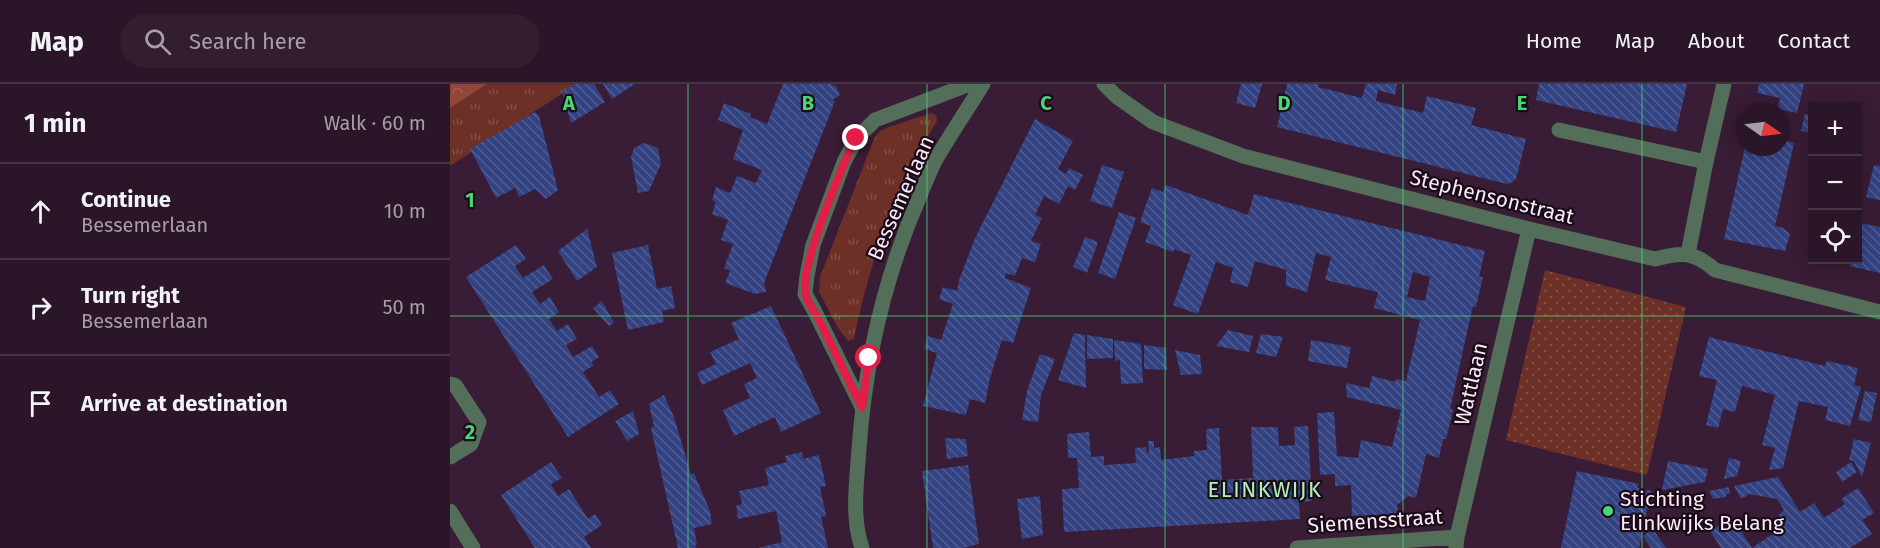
<!DOCTYPE html>
<html lang="en">
<head>
<meta charset="utf-8">
<style>
  :root { --surface:#2b1528; --page:#331e30; --text:#f1f3f6; --muted:#a69fa8; --line:#473445 }
  body { margin:0; font-family:"Fira Sans",sans-serif; background:var(--page); color:var(--text) }
  .controls { position:absolute; right:18px; top:18px; display:grid; overflow:hidden; border-radius:0px; box-shadow:0 3px 15px #0003 }
  .controls button { width:54px; height:54px; display:grid; place-items:center; padding:0; border:0; border-bottom:2px solid var(--line); background:var(--surface); color:var(--text); font:30px sans-serif }
  .compass { position:absolute; left:1286px; top:18px; width:54px; height:54px; border-radius:50%; background:var(--surface); box-shadow:0 3px 15px #0003; rotate:104deg }
  .stop { position:absolute; width:18px; height:18px; margin:-14px; border:4px solid #e11d48; border-radius:50%; background:#fff }
  .stop.end { background:#e11d48; border-color:#fff; box-shadow:0 2px 6px #0008 }
  .list { margin:0; padding:0; list-style:none }
  h2 { display:flex; justify-content:space-between; align-items:center; height:78px; margin:0; padding:0 24px; font-size:26px }
  h2 small { font-size:20px; font-weight:400; color:var(--muted) }
  .list li { display:grid; grid-template-columns:39px 1fr auto; gap:18px; align-items:center; box-sizing:border-box; height:96px; padding:0 24px; border-top:2px solid var(--line) }
  .list b { display:block; font-size:22px; white-space:nowrap }
  .list p { margin:0; font-size:20px; white-space:nowrap; color:var(--muted) }
  .list em { font-size:20px; font-style:normal; color:var(--muted) }
  .icon { flex:none; width:33px; height:33px; fill:none; stroke:currentColor; stroke-width:2; stroke-linecap:round; stroke-linejoin:round }
  .map { position:relative; flex:none; width:1430px; height:464px; overflow:hidden }
  header { display:flex; align-items:center; gap:36px; box-sizing:border-box; height:84px; padding:0 30px; background:var(--surface); border-bottom:2px solid var(--line) }
  header strong { font-size:28px }
  nav { display:flex; gap:33px; margin-inline-start:auto; font-size:21px }
  .search { width:420px; height:54px; background:var(--page); display:flex; align-items:center; gap:15px; box-sizing:border-box; padding:0 21px; border-radius:33px; color:var(--muted); font-size:22px }
  main { display:flex }
  aside { flex:1; background:var(--surface) }
  .map>svg:first-child { display:block }
  .grass { fill:url(#grass-tufts) }
  .forest { fill:url(#forest-crowns) }
  .park { fill:url(#park-dots) }
  .building { fill:url(#building-back-hatch); fill-rule:evenodd }
  .lines { fill:none; stroke-linecap:round; stroke-linejoin:round }
  .minor { stroke:#536f59; stroke-width:15 }
  .route { stroke:#e11d48; stroke-width:8 }
  .grid { fill:none; stroke:#4ad677; stroke-width:1.5; stroke-opacity:0.55 }
  .poi-dot { fill:#4ad677; stroke:#190c17; stroke-width:2 }
  .labels { text-anchor:middle; dominant-baseline:central; stroke-width:4.5; stroke-linejoin:round; paint-order:stroke }
  .street-label { font-size:21px; fill:#fce8f9; stroke:#190c17 }
  .poi-label { font-size:21px; fill:#fce8f9; stroke:#190c17; text-anchor:start }
  .neighbourhood-label { font-size:22px; letter-spacing:1.5px; fill:#acf0ba; stroke:#190c17 }
  .grid-label { font-size:20px; text-anchor:middle; font-weight:bold; fill:#4ad677; stroke:#190c17; stroke-width:4.5; stroke-linejoin:round; paint-order:stroke }
</style>
</head>
<body>
<header>
<strong>Map</strong>
<div class="search"><svg class="icon" aria-label="search" viewBox="0 0 24 24"><circle cx="10" cy="10" r="6"/><path d="M15 15l6 6"/></svg>Search here</div>
<nav><a>Home</a><a>Map</a><a>About</a><a>Contact</a></nav>
</header>
<main>
<aside>
<h2>1 min<small>Walk · 60 m</small></h2>
<ul class="list">
<li><svg class="icon" aria-label="ahead" viewBox="0 0 24 24"><path d="M12 20V5M6 11l6-6 6 6"/></svg><div><b>Continue</b><p>Bessemerlaan</p></div><em>10 m</em></li>
<li><svg class="icon" aria-label="right" viewBox="0 0 24 24"><path d="M7 20v-9h11M14 6l5 5-5 5"/></svg><div><b>Turn right</b><p>Bessemerlaan</p></div><em>50 m</em></li>
<li><svg class="icon" aria-label="arrive" viewBox="0 0 24 24"><path d="M6 21V4h12l-3 4 3 4H6"/></svg><div><b>Arrive at destination</b></div></li>
</ul>
</aside>
<div class="map">
<svg width="1430" height="464" viewBox="0 0 1430 464">
  <defs>
    <pattern id="grass-tufts" width="24" height="20" patternUnits="userSpaceOnUse" patternTransform="scale(1.5)"><rect width="24" height="20" fill="#6d3027"/><path d="M3 7l-1-3M5 7V3M7 7l1-3M15 17l-1-3M17 17v-4M19 17l1-3" fill="none" stroke="#834e47"/></pattern>
    <pattern id="forest-crowns" width="20" height="18" patternUnits="userSpaceOnUse" patternTransform="scale(1.5)"><rect width="20" height="18" fill="#924539"/><path d="M2 6a3 3 0 1 1 6 0M12 15a3 3 0 1 1 6 0" fill="none" stroke="#a26056"/></pattern>
    <pattern id="park-dots" width="8" height="8" patternUnits="userSpaceOnUse" patternTransform="scale(1.5)"><rect width="8" height="8" fill="#6d3027"/><path d="M2 2h.1M6 6h.1" fill="none" stroke="#834e47" stroke-width="1.8" stroke-linecap="round"/></pattern>
    <pattern id="building-back-hatch" width="6" height="6" patternUnits="userSpaceOnUse" patternTransform="scale(1.5)"><rect width="6" height="6" fill="#334281"/><path d="M-1 5l2 2M0 0l6 6M5-1l2 2" fill="none" stroke="#515d94"/></pattern>
  </defs>
  <rect width="100%" height="100%" fill="#391c36"/>
  <path class="grass" d="M 37,0 L 127,0 L 0,82 L 0,24 Z
    M 481,29 L 486,31 L 487,37 C 446,104 419,179 404,255 L 398,257 L 388,244 L 369,208 L 370,193 L 424,55 L 430,47 L 436,44 Z"/>
  <path class="forest" d="M 0,0 L 37,0 L 0,24 Z"/>
  <path class="park" d="M 1095,186 L 1236,223 L 1197,391 L 1056,356 Z"/>
  <path class="building" d="M 125,0 L 144,0 L 155,18 L 121,39 L 112,8 Z
    M 153,0 L 185,0 L 162,15 Z
    M 333,0 L 380,0 L 386,2 L 390,11 L 382,16 L 385,17 L 314,199 L 316,208 L 305,210 L 275,199 L 280,187 L 274,184 L 283,160 L 271,156 L 278,136 L 262,130 L 266,118 L 262,116 L 266,103 L 280,109 L 287,92 L 306,99 L 312,86 L 283,75 L 293,46 L 268,36 L 274,19 L 301,30 L 300,33 L 317,40 Z
    M 791,0 L 812,0 L 805,24 L 786,19 Z
    M 837,0 L 869,0 L 868,3 L 912,14 L 916,0 L 947,0 L 945,11 L 928,6 L 926,17 L 973,29 L 977,12 L 1026,24 L 1021,41 L 1076,55 L 1066,95 L 1061,99 L 1057,100 L 827,43 Z
    M 1089,0 L 1237,0 L 1226,48 L 1086,16 Z
    M 1309,0 L 1354,0 L 1347,29 L 1328,25 L 1330,14 L 1307,9 Z
    M 85,28 L 89,32 L 108,106 L 96,115 L 85,105 L 69,113 L 65,104 L 46,114 L 20,65 Z
    M 1355,30 L 1362,31 L 1362,49 L 1351,47 Z
    M 585,35 L 623,57 L 608,85 L 616,90 L 619,84 L 633,91 L 625,106 L 618,102 L 609,120 L 594,112 L 585,131 L 592,134 L 581,157 L 591,160 L 585,178 L 572,174 L 565,192 L 556,189 L 555,194 L 581,204 L 563,259 L 552,256 L 540,294 L 535,319 L 520,315 L 516,331 L 473,322 L 487,269 L 474,265 L 478,252 L 491,256 L 503,220 L 489,215 L 493,203 L 507,207 L 509,196 L 526,152 Z
    M 1331,56 L 1344,59 L 1325,142 L 1333,144 L 1340,150 L 1335,167 L 1274,155 L 1295,63 L 1331,63 Z
    M 194,59 L 208,64 L 211,80 L 199,107 L 188,109 L 181,73 L 184,64 Z
    M 652,81 L 674,88 L 662,124 L 640,117 Z
    M 1424,81 L 1430,82 L 1430,116 L 1416,113 Z
    M 716,101 L 798,131 L 804,110 L 1035,167 L 1029,193 L 1033,193 L 1026,223 L 1023,222 L 1022,226 L 1000,325 L 1003,326 L 996,355 L 993,355 L 989,374 L 976,370 L 966,414 L 958,412 L 947,421 L 948,430 L 902,432 L 901,401 L 885,402 L 885,390 L 870,391 L 867,329 L 884,328 L 887,372 L 908,374 L 911,356 L 942,363 L 951,326 L 897,313 L 896,299 L 919,304 L 922,292 L 945,298 L 946,295 L 956,297 L 970,236 L 924,224 L 928,208 L 875,196 L 881,173 L 866,169 L 857,208 L 836,202 L 836,186 L 805,177 L 798,203 L 780,198 L 783,184 L 766,178 L 748,230 L 723,221 L 741,171 L 724,165 L 723,168 L 695,158 L 701,142 L 690,138 L 702,104 L 713,108 ZM 963,188 L 980,193 L 975,217 L 957,213 Z
    M 669,128 L 686,134 L 665,195 L 648,189 Z
    M 1410,139 L 1430,143 L 1430,189 L 1400,182 L 1401,176 L 1408,176 L 1408,148 Z
    M 137,145 L 147,183 L 127,197 L 108,167 Z
    M 635,153 L 648,158 L 637,189 L 623,183 Z
    M 66,161 L 76,175 L 65,182 L 73,194 L 94,181 L 103,195 L 82,208 L 90,220 L 100,213 L 109,228 L 99,235 L 107,247 L 118,240 L 127,255 L 116,261 L 123,273 L 142,262 L 149,273 L 141,278 L 144,281 L 133,288 L 149,313 L 160,306 L 169,320 L 118,353 L 16,193 Z
    M 198,161 L 207,205 L 221,202 L 225,224 L 212,227 L 214,238 L 178,246 L 162,169 Z
    M 152,217 L 164,239 L 159,242 L 143,224 Z
    M 321,222 L 371,329 L 331,348 L 325,333 L 284,352 L 273,326 L 300,314 L 294,300 L 307,294 L 300,279 L 252,301 L 247,289 L 266,280 L 260,268 L 289,255 L 281,239 Z
    M 778,246 L 803,252 L 799,268 L 766,262 Z
    M 624,249 L 635,251 L 636,304 L 608,296 Z
    M 811,250 L 833,253 L 826,273 L 806,269 Z
    M 637,251 L 663,255 L 663,274 L 637,275 Z
    M 1259,253 L 1375,282 L 1377,277 L 1408,284 L 1404,301 L 1411,303 L 1400,342 L 1375,336 L 1378,323 L 1349,317 L 1333,384 L 1319,386 L 1325,364 L 1312,361 L 1325,311 L 1292,302 L 1285,328 L 1273,325 L 1268,344 L 1256,341 L 1267,296 L 1249,292 Z
    M 664,256 L 691,260 L 693,299 L 671,300 L 670,276 L 665,277 Z
    M 861,256 L 901,263 L 897,284 L 858,277 Z
    M 694,261 L 716,264 L 717,286 L 694,285 Z
    M 725,266 L 750,271 L 752,290 L 731,291 Z
    M 590,270 L 605,275 L 591,311 L 588,338 L 572,336 L 577,307 Z
    M 1415,307 L 1427,309 L 1421,338 L 1408,336 Z
    M 214,311 L 224,333 L 241,390 L 244,389 L 260,427 L 262,440 L 244,444 L 247,461 L 245,461 L 246,464 L 228,464 L 201,344 L 204,342 L 199,320 Z
    M 183,327 L 189,350 L 177,357 L 165,337 Z
    M 858,342 L 862,417 L 849,418 L 850,435 L 614,448 L 612,405 L 629,404 L 627,374 L 618,374 L 617,350 L 639,348 L 641,373 L 654,372 L 654,381 L 686,379 L 685,364 L 696,363 L 697,369 L 699,369 L 698,357 L 704,357 L 704,364 L 710,363 L 711,376 L 744,372 L 744,367 L 757,366 L 756,345 L 769,344 L 772,396 L 803,394 L 801,343 L 828,343 L 829,362 L 845,361 L 844,343 Z
    M 495,354 L 516,355 L 518,372 L 497,375 Z
    M 1404,355 L 1421,359 L 1412,393 L 1404,377 L 1399,376 Z
    M 352,368 L 353,375 L 369,371 L 376,402 L 370,403 L 376,432 L 371,433 L 378,464 L 308,464 L 332,458 L 326,427 L 288,435 L 286,422 L 292,420 L 289,407 L 319,401 L 315,384 L 337,378 L 335,372 Z
    M 1279,374 L 1291,377 L 1287,392 L 1274,395 Z
    M 1218,377 L 1258,385 L 1255,398 L 1212,406 Z
    M 101,378 L 112,394 L 101,400 L 108,412 L 119,405 L 138,435 L 145,430 L 152,441 L 134,453 L 141,464 L 85,464 L 51,411 Z
    M 1401,378 L 1407,388 L 1392,398 L 1386,388 Z
    M 518,381 L 529,460 L 513,464 L 483,464 L 472,387 Z
    M 1127,387 L 1189,400 L 1187,404 L 1201,407 L 1189,464 L 1111,464 Z
    M 1328,393 L 1350,428 L 1364,419 L 1374,434 L 1395,420 L 1391,415 L 1408,404 L 1424,429 L 1412,436 L 1422,450 L 1400,464 L 1271,464 L 1260,447 L 1271,440 L 1276,448 L 1287,441 L 1302,464 L 1330,445 L 1324,436 L 1334,426 L 1327,415 L 1299,410 L 1291,415 L 1284,402 Z
    M 1279,403 L 1280,410 L 1276,410 L 1276,413 L 1263,415 L 1259,407 Z
    M 590,412 L 593,451 L 572,455 L 567,415 Z
    M 1203,445 L 1216,464 L 1201,464 L 1193,452 Z"/>
  <g class="lines">
    <path class="minor" d="M 654,0 L 666,12 L 703,38 L 793,72 L 1079,145 L 1205,175 C 1231,168 1244,167 1265,186 L 1430,228
      M 1109,46 L 1256,78 L 1238,170
      M 1256,78 L 1274,0
      M 0,300 L 5,301 L 29,338 L 21,360 L 0,373
      M 412,323 L 364,226 L 355,210 L 357,192 L 363,161 L 394,78 L 406,55 L 425,36 L 520,0
      M 0,427 L 23,464
      M 412,464 C 401,432 407,398 409,365 C 415,279 434,194 469,114 C 474,102 479,89 485,77 C 500,51 517,26 533,0
      M 847,464 L 1007,453
      M 1006,464 L 1007,453 L 1079,145"/>
  </g>
  <g class="lines">
    <path class="route" d="M 406,54 C 393,79 347,189 356,212 C 359,221 367,231 371,240 C 385,268 398,296 412,323 L 419,274"/>
  </g>
  <path class="grid" d="M 238,0 L 238,464M 477,0 L 477,464M 715,0 L 715,464M 953,0 L 953,464M 1192,0 L 1192,464M 0,232 L 1430,232"/>
  <circle class="poi-dot" cx="1158" cy="427" r="6"/>
  <g class="labels">
    <g class="street-label">
      <text transform="translate(1042 113) rotate(14)">Stephensonstraat</text>
      <text transform="translate(451 114) rotate(-66)">Bessemerlaan</text>
      <text transform="translate(1021 300) rotate(-77)">Wattlaan</text>
      <text transform="translate(925 437) rotate(-4)">Siemensstraat</text>
    </g>
    <g class="poi-label">
      <text x="1170" y="415">Stichting<tspan x="1170" dy="24">Elinkwijks Belang</tspan></text>
    </g>
    <g class="neighbourhood-label">
      <text x="815" y="405">ELINKWIJK</text>
    </g>
  </g>
  <g class="grid-label">
    <text x="119" y="26">A</text>
    <text x="358" y="26">B</text>
    <text x="596" y="26">C</text>
    <text x="834" y="26">D</text>
    <text x="1072" y="26">E</text>
    <text x="20" y="123">1</text>
    <text x="20" y="355">2</text>
  </g>
</svg>
<div class="controls">
<button>+</button>
<button>−</button>
<button><svg class="icon" aria-label="locate" viewBox="0 0 24 24"><circle cx="12" cy="12" r="6"/><path d="M12 2v4M12 18v4M2 12h4M18 12h4"/></svg></button>
</div>
<svg class="compass" viewBox="-18 -18 36 36"><path d="M0-13l5 13h-10z" fill="#e53935"/><path d="M0 13l5-13h-10z" fill="#a69fa8"/></svg>
<div class="stop" style="left:419px;top:274px"></div>
<div class="stop end" style="left:406px;top:54px"></div>
</div>
</main>
</body>
</html>
